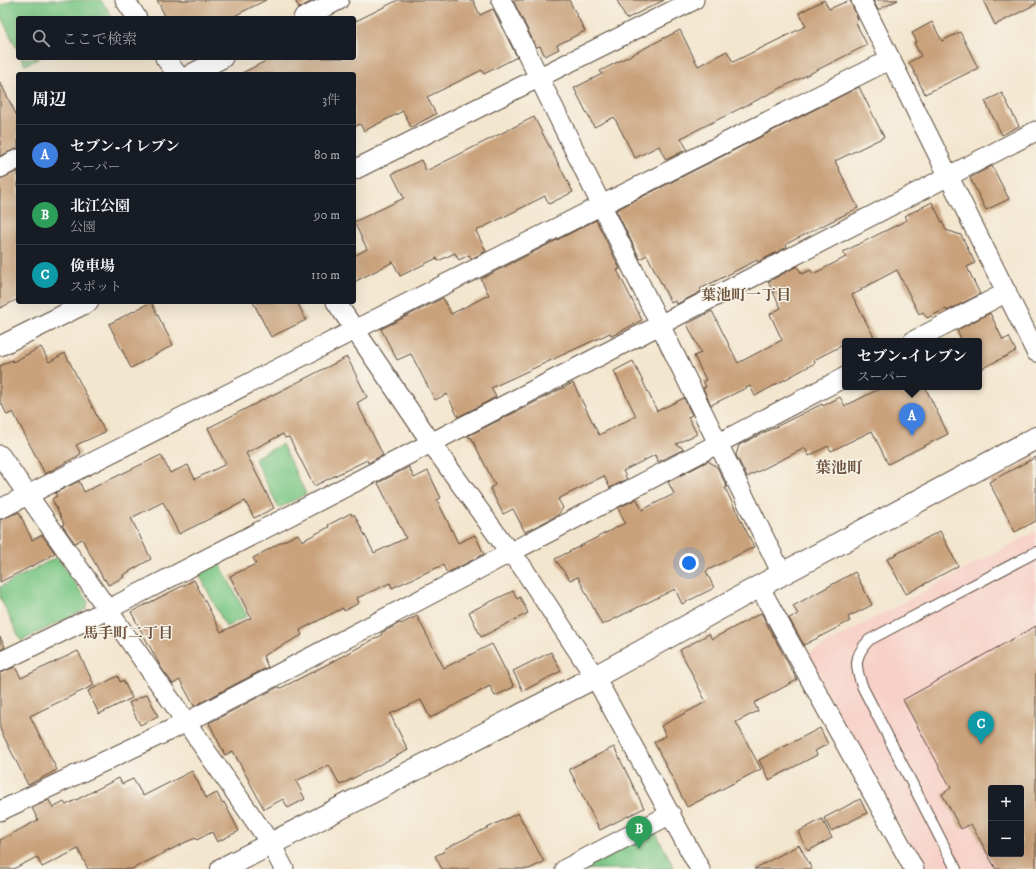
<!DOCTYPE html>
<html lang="ja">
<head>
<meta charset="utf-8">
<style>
  :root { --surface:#171b24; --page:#20242c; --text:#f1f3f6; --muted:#9ea1a6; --line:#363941; --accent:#d690ce }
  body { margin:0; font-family:"IM FELL DW Pica","Noto Serif JP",serif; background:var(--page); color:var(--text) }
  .controls { position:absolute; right:12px; bottom:12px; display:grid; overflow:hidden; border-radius:4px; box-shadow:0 4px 16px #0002 }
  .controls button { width:36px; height:36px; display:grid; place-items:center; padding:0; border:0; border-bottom:1px solid var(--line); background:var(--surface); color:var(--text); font:20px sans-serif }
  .you { position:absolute; left:689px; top:563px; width:14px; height:14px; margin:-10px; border:3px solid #fff; border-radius:50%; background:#1a73e8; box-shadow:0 0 0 6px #1a73e833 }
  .badge { display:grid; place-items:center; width:26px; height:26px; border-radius:50%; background:var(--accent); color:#fff; font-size:13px; font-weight:700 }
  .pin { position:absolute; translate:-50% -33px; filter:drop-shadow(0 1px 2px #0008) }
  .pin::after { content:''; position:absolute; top:21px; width:14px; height:12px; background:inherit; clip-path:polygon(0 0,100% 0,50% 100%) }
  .popup { position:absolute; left:842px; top:338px; width:140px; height:52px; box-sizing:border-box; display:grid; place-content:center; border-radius:4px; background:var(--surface); filter:drop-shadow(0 1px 3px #0005); font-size:13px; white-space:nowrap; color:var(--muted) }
  .popup b { font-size:15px; color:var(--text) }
  .popup::after { content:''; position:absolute; left:50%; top:100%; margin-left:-8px; border:8px solid transparent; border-top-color:var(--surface) }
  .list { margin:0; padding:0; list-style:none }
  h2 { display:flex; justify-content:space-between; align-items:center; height:52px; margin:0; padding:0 16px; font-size:17px }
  h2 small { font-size:13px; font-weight:400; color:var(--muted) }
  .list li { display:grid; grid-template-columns:26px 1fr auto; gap:12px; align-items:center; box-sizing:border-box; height:60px; padding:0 16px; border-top:1px solid var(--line) }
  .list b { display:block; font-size:15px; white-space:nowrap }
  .list p { margin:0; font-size:13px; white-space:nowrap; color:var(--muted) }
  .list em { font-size:13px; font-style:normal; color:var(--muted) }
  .icon { flex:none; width:22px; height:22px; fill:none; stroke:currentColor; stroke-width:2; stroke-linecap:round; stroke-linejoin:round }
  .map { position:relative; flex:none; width:1036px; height:869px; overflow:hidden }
  .search { position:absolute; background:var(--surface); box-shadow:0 4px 16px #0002; left:16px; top:16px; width:340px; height:44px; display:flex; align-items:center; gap:10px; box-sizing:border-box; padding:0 14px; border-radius:4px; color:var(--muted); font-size:15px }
  .panel { position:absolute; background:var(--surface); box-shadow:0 4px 16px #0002; left:16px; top:72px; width:340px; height:232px; border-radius:4px }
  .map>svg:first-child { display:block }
  .built { fill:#f7d1c8; fill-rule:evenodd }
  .green { fill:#7bc786; stroke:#5b7852 }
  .building { fill:#c9a27b; fill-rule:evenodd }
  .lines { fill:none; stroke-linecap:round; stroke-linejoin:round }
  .lane-casing { stroke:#574639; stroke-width:12 }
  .street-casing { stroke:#574639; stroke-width:21 }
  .secondary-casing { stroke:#574639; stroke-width:24 }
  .lane { stroke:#fff; stroke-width:10 }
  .street { stroke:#fff; stroke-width:19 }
  .secondary { stroke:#fff; stroke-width:22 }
  .labels { text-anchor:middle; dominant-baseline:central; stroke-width:3; stroke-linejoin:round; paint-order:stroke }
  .neighbourhood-label { font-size:15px; font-weight:bold; fill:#6d543f; stroke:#f7f3e8 }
  .quarter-label { font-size:16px; font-weight:bold; fill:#6d543f; stroke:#f7f3e8 }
</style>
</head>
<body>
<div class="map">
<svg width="1036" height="869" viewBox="0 0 1036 869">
  <rect width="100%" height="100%" fill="#f7f3e8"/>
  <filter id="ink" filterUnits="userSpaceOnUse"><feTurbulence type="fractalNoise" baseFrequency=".025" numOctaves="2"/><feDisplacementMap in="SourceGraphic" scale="8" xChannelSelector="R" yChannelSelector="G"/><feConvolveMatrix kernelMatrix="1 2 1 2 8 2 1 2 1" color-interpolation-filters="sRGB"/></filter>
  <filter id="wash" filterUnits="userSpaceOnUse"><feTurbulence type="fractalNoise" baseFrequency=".012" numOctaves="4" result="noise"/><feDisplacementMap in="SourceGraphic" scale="16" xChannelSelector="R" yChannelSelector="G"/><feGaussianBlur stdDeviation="0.9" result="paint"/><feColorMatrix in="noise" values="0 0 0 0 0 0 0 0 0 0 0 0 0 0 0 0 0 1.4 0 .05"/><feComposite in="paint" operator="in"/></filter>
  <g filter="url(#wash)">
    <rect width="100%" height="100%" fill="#f3e6cf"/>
    <path class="built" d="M 1036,531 L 1036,869 L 924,869 L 806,655 ZM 991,788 L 1021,788 L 1021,854 L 991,854 Z"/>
    <path class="green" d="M 12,0 L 101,0 L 112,16 L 108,18 L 18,18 L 18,51 L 0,15 L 0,6 Z
      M 21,58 L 40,58 L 25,65 Z
      M 282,444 L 306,494 L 279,508 L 254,458 Z
      M 57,557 L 88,602 L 86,609 L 21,641 L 0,597 L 0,587 Z
      M 219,562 L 247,616 L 226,627 L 198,572 Z
      M 653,828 L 675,869 L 575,869 Z"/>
    <g id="blocks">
      <path class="building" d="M 157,0 L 266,0 L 230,18 L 166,18 Z
        M 295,0 L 314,0 L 299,8 Z
        M 398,0 L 473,0 L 480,15 L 493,9 L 517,57 L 484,74 L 482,70 L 427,97 L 436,114 L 411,127 L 403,111 L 364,131 L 360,124 L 354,127 L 354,74 L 240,74 L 272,58 L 354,58 L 354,22 Z
        M 513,0 L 569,0 L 585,31 L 557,45 L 559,49 L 545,56 L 540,46 L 536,47 Z
        M 617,0 L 664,0 L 626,19 Z
        M 824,0 L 829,9 L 850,0 L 858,20 L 855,21 L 867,45 L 681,138 L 687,149 L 666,160 L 659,146 L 635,158 L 614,117 L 594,127 L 574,88 L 602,74 L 600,71 L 680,30 L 698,66 L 727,51 L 733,62 L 806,26 L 799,13 Z
        M 873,0 L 898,0 L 878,10 Z
        M 983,0 L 1036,0 L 1036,4 L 995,25 Z
        M 932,22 L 942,41 L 960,32 L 978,68 L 925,94 L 909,62 L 921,56 L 914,43 L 917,42 L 912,33 Z
        M 0,82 L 18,118 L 18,148 L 0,156 Z
        M 859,87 L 884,137 L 835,161 L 858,208 L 786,244 L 787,247 L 758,262 L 757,260 L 700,289 L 702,291 L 677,304 L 675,301 L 671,303 L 647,255 L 640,259 L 616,210 Z
        M 1002,93 L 1019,126 L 1002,135 L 985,101 Z
        M 534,117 L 573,192 L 549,204 L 545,196 L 476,231 L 486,251 L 471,259 L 469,255 L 459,260 L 455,253 L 438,261 L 437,258 L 400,276 L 393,262 L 354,282 L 354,256 L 367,249 L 354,222 L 404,198 L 392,174 L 421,160 L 426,171 Z
        M 992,166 L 1009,199 L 986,210 L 970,178 Z
        M 18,171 L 18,299 L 0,308 L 0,179 Z
        M 932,202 L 946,230 L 961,235 L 975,263 L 967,267 L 980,294 L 947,311 L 946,309 L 927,318 L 923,312 L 919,314 L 897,270 L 861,289 L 862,290 L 852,295 L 876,341 L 845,341 L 845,344 L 814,360 L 815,363 L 755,396 L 750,386 L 711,405 L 703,388 L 706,387 L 703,381 L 706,380 L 694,356 L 701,353 L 687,324 L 712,311 L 738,363 L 782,340 L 770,314 L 781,308 L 768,282 L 797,266 L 802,274 L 811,270 L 813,274 L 846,257 L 843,252 L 907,220 L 905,216 Z
        M 596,220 L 620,269 L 617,270 L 642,320 L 612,336 L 610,333 L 491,388 L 496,397 L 458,417 L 447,394 L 435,400 L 411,354 L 397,360 L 381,329 L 443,298 L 451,314 L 489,295 L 481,279 Z
        M 151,302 L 173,345 L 131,368 L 109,324 Z
        M 253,302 L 297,302 L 306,320 L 271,337 Z
        M 990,313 L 1003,340 L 1009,337 L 1016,351 L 979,370 L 979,341 L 962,341 L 957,330 Z
        M 41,347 L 49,362 L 65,353 L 105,432 L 76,445 L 81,454 L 45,474 L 13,412 L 7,415 L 0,400 L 0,366 L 12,360 L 13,362 Z
        M 347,357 L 367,397 L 357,403 L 383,455 L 368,463 L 367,460 L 314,486 L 289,437 L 285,438 L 283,434 L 246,453 L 274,508 L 254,518 L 245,501 L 179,534 L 163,502 L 131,518 L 151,559 L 123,575 L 124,577 L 108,585 L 105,579 L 104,580 L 82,539 L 75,543 L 62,525 L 64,524 L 52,499 L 57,496 L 55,493 L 79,481 L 84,492 L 161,455 L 170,473 L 188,465 L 195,479 L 226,464 L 208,428 Z
        M 633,361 L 657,411 L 684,398 L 692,415 L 688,417 L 697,434 L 676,444 L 684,449 L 658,462 L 655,455 L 623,471 L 627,479 L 610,488 L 604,476 L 558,499 L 563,508 L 558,515 L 525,532 L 513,509 L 503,514 L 490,488 L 495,485 L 471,437 L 469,438 L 468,436 L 573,383 L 599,435 L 636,416 L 614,371 Z
        M 883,387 L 925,387 L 948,434 L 888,464 L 872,431 L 831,451 L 828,446 L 809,456 L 805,448 L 747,477 L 736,455 L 739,445 L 822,404 L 823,406 L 840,397 L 845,406 Z
        M 1036,457 L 1036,521 L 1015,532 L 989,482 Z
        M 708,461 L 717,467 L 727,487 L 725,488 L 754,547 L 706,571 L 714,588 L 682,604 L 675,589 L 602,625 L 578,577 L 570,580 L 555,559 L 625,523 L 618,508 L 637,499 L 642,510 L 674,494 L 668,482 Z
        M 409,467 L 414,478 L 428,471 L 441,498 L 437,500 L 458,543 L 475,535 L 484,554 L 447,573 L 443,565 L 392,588 L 390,583 L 357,598 L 359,603 L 344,611 L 343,608 L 300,630 L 302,635 L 263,656 L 268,667 L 194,706 L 180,680 L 173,684 L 162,669 L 131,612 L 194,580 L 221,632 L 251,618 L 230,576 L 256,564 L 253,558 L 278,544 L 298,534 L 302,541 L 329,527 L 328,525 L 351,513 L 352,516 L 354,514 L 374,553 L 406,538 L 378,483 Z
        M 19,512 L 32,540 L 42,535 L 55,553 L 49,556 L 50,557 L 0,582 L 0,520 Z
        M 940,531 L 958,566 L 906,594 L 887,559 Z
        M 855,572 L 872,605 L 848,617 L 850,621 L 804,645 L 789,618 L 798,614 L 793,606 Z
        M 513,591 L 517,599 L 520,597 L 528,613 L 481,637 L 469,612 Z
        M 761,613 L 797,680 L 754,703 L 758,711 L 736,722 L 761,769 L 687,807 L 654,742 L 666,736 L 661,726 L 706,702 L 680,650 L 709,634 L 712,639 Z
        M 417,616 L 444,668 L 492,644 L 514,687 L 495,696 L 490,686 L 430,718 L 421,700 L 390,714 L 408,750 L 340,785 L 329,765 L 296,781 L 305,799 L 288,808 L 283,799 L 264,809 L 233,751 L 225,755 L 209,723 L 278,687 L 281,688 L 324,666 L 382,635 L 381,633 L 400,623 L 401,624 Z
        M 1036,626 L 1036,869 L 996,869 L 971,824 L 961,829 L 942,794 L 951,788 L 903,700 ZM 991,788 L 1021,788 L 1021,854 L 991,854 Z
        M 0,637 L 5,647 L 0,650 Z
        M 78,651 L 94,685 L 30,716 L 57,770 L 28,785 L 0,729 L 0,673 L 15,667 L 21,678 Z
        M 551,652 L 561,671 L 523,691 L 513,671 Z
        M 118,676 L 120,682 L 123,680 L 132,698 L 99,714 L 88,691 Z
        M 147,694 L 158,716 L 140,725 L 129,703 Z
        M 820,728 L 828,744 L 815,751 L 817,755 L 769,780 L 759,760 Z
        M 614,747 L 644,808 L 600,830 L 569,769 Z
        M 192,771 L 206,798 L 217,793 L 222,803 L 224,802 L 239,831 L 217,842 L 212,832 L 197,840 L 196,838 L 186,842 L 132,869 L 88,869 L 78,849 L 42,867 L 37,857 L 13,869 L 0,869 L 0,840 L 38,820 L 32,808 L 49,800 L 53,808 L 64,802 L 66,805 L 119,778 L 122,784 L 133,779 L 143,796 Z
        M 860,799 L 867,813 L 831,831 L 824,818 Z
        M 518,813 L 544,862 L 529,869 L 442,869 L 435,856 L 445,851 L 444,849 Z
        M 822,819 L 832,838 L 808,851 L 798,832 Z
        M 799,845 L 812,869 L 754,869 Z"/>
    </g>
  </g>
  <g filter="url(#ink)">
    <use href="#blocks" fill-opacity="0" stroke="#574639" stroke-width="1"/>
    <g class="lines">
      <defs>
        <path id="lane" d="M 956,869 L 863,688 C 855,667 853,657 869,640 L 1036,552"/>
        <path id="street" d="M 125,0 L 137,18
          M 501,0 L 782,574
          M 861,0 L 1036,352
          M 303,18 L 339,0
          M 165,58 L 177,74
          M 191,74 L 223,58
          M 0,168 L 18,159
          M 354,170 L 694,0
          M 336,302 L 441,457 L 510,553 L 521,565 L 595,677 L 700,869
          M 913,341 L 1007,292
          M 0,346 L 89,302
          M 0,455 L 271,844 L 284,869
          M 0,509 L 891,59
          M 759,586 L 914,869
          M 0,662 L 107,610 L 1036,131
          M 0,811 L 185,723 L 845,377
          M 565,869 L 671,814"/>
        <path id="secondary" d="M 222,869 L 595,677 L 782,574 L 1036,438"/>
      </defs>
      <use href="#lane" class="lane-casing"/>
      <use href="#street" class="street-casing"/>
      <use href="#secondary" class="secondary-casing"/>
      <use href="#lane" class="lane"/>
      <use href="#street" class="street"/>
      <use href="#secondary" class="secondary"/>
    </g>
  </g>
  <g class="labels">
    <g class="neighbourhood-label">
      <text x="746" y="295">葉池町一丁目</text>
      <text x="128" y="633">馬手町二丁目</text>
    </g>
    <g class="quarter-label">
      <text x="839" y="468">葉池町</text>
    </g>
  </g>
</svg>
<div class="controls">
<button>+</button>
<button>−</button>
</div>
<div class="you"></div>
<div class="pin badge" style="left:912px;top:436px;background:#3f7fe0">A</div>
<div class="popup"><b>セブン-イレブン</b>スーパー</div>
<div class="pin badge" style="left:639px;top:849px;background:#2e9e5b">B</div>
<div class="pin badge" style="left:981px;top:744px;background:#0f9aa8">C</div>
<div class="search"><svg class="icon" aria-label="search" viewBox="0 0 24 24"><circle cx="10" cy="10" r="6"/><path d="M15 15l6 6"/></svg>ここで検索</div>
<section class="panel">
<h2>周辺<small>3件</small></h2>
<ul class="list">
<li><span class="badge" style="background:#3f7fe0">A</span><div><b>セブン-イレブン</b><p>スーパー</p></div><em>80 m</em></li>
<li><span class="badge" style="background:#2e9e5b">B</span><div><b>北江公園</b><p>公園</p></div><em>90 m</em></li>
<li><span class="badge" style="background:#0f9aa8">C</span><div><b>倹車場</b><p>スポット</p></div><em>110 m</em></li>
</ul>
</section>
</div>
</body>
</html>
